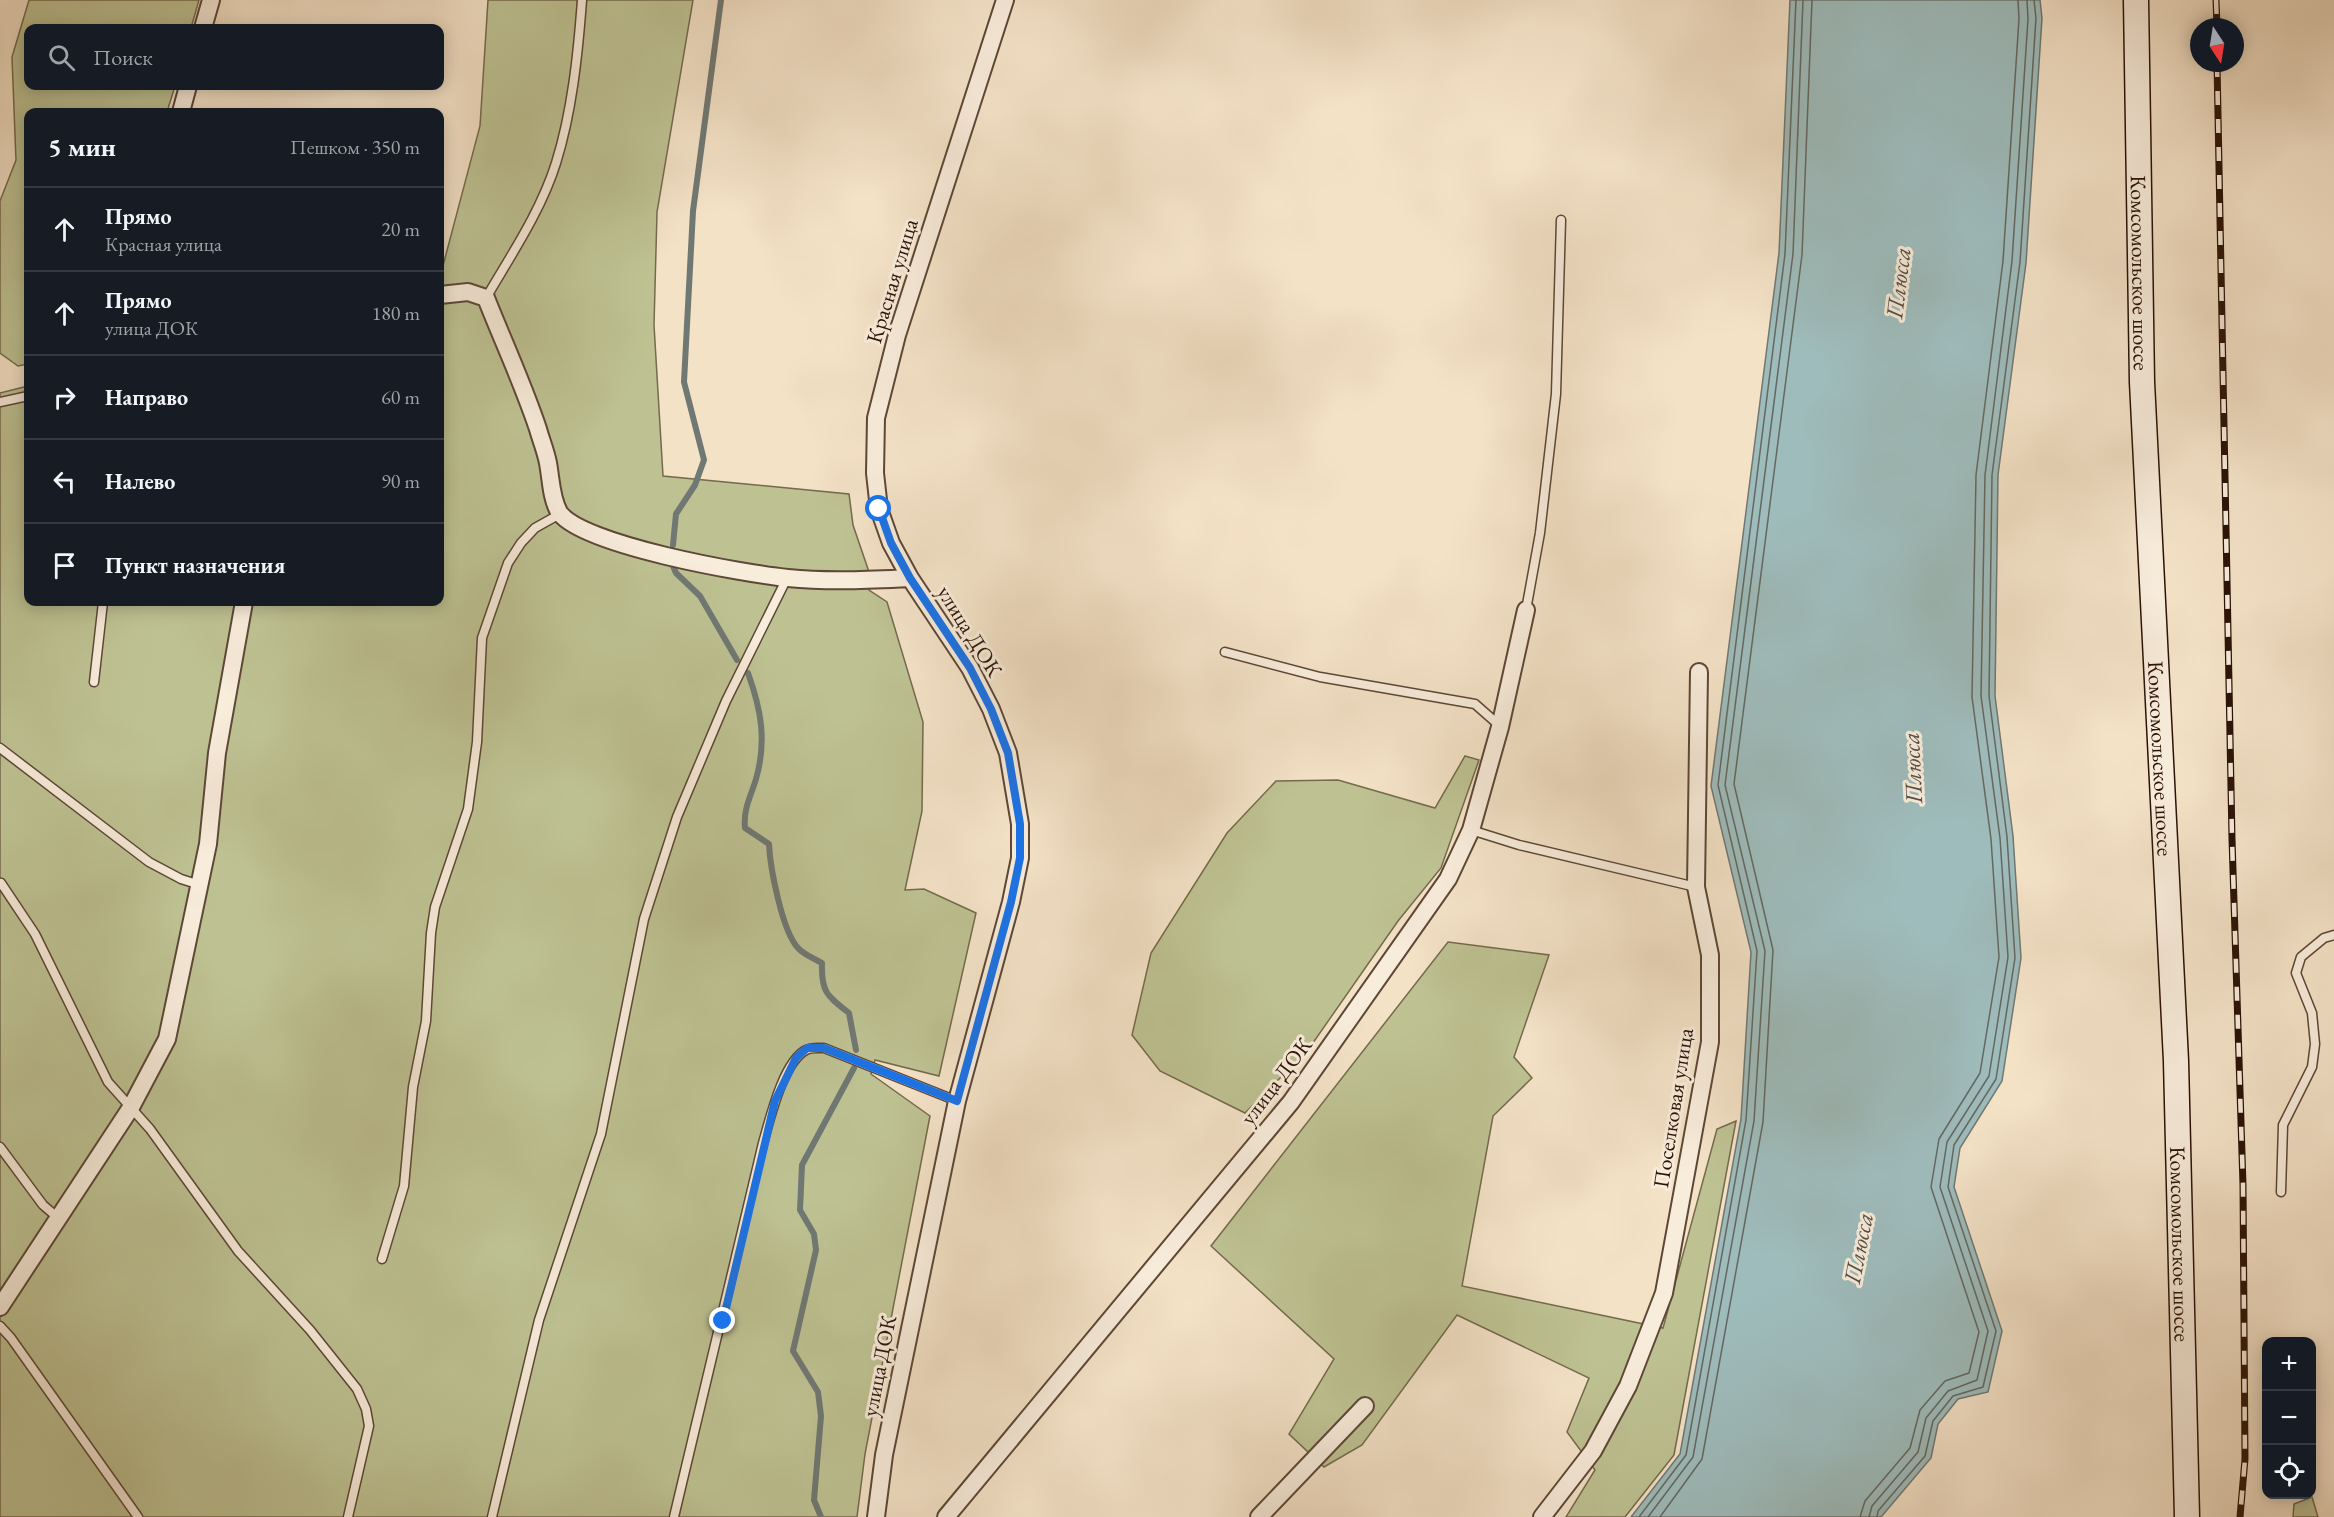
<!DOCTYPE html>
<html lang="ru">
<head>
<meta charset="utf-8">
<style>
  :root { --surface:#171b24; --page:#20242c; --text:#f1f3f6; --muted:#9ea1a6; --line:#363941 }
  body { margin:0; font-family:"EB Garamond",serif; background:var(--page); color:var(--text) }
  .controls { position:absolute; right:18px; bottom:18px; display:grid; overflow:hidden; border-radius:12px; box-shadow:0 3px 15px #0003 }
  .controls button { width:54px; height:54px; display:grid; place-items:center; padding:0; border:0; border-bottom:2px solid var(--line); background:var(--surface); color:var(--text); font:30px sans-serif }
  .compass { position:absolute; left:2190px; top:18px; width:54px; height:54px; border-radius:50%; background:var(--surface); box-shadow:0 3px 15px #0003; rotate:168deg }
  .stop { position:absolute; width:18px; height:18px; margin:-14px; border:4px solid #1a73e8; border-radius:50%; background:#fff }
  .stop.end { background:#1a73e8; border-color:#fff; box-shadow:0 2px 6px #0008 }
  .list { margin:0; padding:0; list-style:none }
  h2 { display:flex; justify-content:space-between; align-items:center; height:78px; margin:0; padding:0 24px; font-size:26px }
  h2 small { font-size:20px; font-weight:400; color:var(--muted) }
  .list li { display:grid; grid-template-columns:39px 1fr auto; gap:18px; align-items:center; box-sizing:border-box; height:84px; padding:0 24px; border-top:2px solid var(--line) }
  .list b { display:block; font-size:22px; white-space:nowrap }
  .list p { margin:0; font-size:20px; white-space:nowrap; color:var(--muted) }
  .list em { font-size:20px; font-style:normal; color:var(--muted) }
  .icon { flex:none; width:33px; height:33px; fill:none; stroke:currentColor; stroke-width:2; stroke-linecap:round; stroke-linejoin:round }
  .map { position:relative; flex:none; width:2334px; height:1517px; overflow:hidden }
  .search { position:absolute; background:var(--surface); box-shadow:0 3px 15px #0003; left:24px; top:24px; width:420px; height:66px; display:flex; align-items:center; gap:15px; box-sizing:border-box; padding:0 21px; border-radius:12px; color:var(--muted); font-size:22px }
  .panel { position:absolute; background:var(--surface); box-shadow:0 3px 15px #0003; left:24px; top:108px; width:420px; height:498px; border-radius:12px }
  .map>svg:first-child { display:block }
  .green { fill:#bec293; stroke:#746a4c; stroke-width:1.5 }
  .water { fill:#9ebcbc; stroke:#707873; stroke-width:1.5 }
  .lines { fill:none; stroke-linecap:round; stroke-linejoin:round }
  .shore { stroke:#646861; stroke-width:1.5 }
  .stream { stroke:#707873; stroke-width:6 }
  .lane-casing { stroke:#5d4736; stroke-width:11 }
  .street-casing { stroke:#5d4736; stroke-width:20 }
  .secondary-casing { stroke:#2b1306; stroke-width:27 }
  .lane { stroke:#f8ecdb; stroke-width:8 }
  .street { stroke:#f8ecdb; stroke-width:16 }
  .secondary { stroke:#f8ecdb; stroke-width:24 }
  .rail-casing { stroke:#2b1306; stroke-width:7 }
  .rail { stroke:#f8ecdb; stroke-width:4.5; stroke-dasharray:14; stroke-linecap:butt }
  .route { stroke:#1a73e8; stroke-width:8 }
  .labels { text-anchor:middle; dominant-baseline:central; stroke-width:6; stroke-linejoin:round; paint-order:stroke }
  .street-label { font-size:22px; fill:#2b1306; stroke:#f8ecdb }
  .water-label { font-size:24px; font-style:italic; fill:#534e46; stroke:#f8ecdb }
</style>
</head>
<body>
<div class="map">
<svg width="2334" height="1517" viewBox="0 0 2334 1517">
  <rect width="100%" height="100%" fill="#f4e2c7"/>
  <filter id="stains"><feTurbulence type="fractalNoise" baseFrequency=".00333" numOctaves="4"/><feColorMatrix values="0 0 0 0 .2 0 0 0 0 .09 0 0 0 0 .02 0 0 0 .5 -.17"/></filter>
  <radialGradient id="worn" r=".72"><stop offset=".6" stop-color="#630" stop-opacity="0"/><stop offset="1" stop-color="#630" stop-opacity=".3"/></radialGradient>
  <path class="green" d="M 29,0 L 199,0 L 191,28 L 28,28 L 28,86 L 175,86 L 167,112 L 28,112 L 28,364 L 18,366 L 0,353 L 0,201 L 16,160 L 12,57 Z
    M 488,0 L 693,0 L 657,212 L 654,325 L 663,476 L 849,494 L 853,525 L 868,569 L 869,590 L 887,602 L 923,722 L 922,811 L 905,890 L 924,889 L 976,913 L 939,1076 L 875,1060 L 871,1074 L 930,1116 L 865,1454 L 857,1517 L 0,1517 L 0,393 L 28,386 L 28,602 L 440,602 L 440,277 L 480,126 Z
    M 1465,756 L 1479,760 L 1441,868 L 1398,921 L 1308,1050 L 1245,1113 L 1160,1071 L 1132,1035 L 1151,953 L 1227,833 L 1276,781 L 1338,780 L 1435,808 Z
    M 1448,942 L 1549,955 L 1514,1057 L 1532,1078 L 1493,1116 L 1462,1286 L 1663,1328 L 1717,1129 L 1736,1121 L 1674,1455 L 1625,1517 L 1566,1517 L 1595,1470 L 1567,1432 L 1589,1378 L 1457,1315 L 1362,1445 L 1324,1467 L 1289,1434 L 1334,1359 L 1211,1246 Z
    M 2312,1497 L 2318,1517 L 2293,1517 L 2294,1504 Z"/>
  <path class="water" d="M 1790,0 L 2040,0 L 2042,18 L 2026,263 L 1998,475 L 1995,696 L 2013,836 L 2021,958 L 2002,1081 L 1960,1148 L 1954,1187 L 2002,1331 L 1988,1392 L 1958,1399 L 1938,1424 L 1931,1458 L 1881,1517 L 1631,1517 L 1680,1454 L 1741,1119 L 1751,952 L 1711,786 L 1779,253 Z"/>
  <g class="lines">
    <path class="shore" d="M 1639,1517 L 1686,1455 L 1746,1120 L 1757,951 L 1718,785 L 1785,254 L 1796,0
      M 1648,1517 L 1693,1457 L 1754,1121 L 1765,951 L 1725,785 L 1793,254 L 1803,0
      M 1660,1517 L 1702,1459 L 1763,1122 L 1773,950 L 1734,784 L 1802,255 L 1812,0
      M 1860,1517 L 1865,1501 L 1910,1448 L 1920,1410 L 1945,1381 L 1969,1373 L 1979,1332 L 1931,1187 L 1939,1139 L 1980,1073 L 1999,957 L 1991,839 L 1972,697 L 1976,475 L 2003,261 L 2019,19 L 2018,0
      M 1869,1517 L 1872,1506 L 1918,1452 L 1926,1418 L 1948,1391 L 1977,1380 L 1988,1331 L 1940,1187 L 1947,1142 L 1989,1076 L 2008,957 L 2000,838 L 1981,696 L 1985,475 L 2012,261 L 2028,19 L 2027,0
      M 1877,1517 L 1878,1511 L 1925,1456 L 1933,1421 L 1953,1396 L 1983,1387 L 1996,1331 L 1948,1187 L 1954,1145 L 1996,1079 L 2015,958 L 2007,837 L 1989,696 L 1992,475 L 2020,262 L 2036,18 L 2034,0"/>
    <path class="stream" d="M 673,545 L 676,514 L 695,485 L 704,460 L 684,382 L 693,211 L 721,0
      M 673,566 L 676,573 L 700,596 L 737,660
      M 748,673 C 761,709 767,741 756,779 C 751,796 743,809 745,828 L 769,844 C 770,867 782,931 798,948 C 803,954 815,959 822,963 C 821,992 827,996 849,1013 L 856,1050
      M 821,1517 L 814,1500 L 821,1416 L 818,1392 L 793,1351 L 816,1250 L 814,1234 L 800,1210 L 802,1165 L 854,1068"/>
    <defs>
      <path id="lane" d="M 486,298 C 511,255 541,211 556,163 C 572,112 578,54 582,0
        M 0,402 L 28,396
        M 1526,610 L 1540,533 L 1556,394 L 1561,220
        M 1225,652 L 1320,677 L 1475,704 L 1500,726
        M 94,682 L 103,602
        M 0,748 L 149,862 L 181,879 L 200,885
        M 1471,830 L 1519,845 L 1696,887
        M 1,883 L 35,934 L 108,1082 L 150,1129 L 238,1251 L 310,1330 L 357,1389 L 366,1409 L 369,1426 L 348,1517
        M 0,1147 L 43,1205 L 57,1217
        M 2281,1192 L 2283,1125 L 2312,1067 L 2315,1044 L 2312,1013 L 2296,973 L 2301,957 L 2324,938 L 2334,935
        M 382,1259 L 404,1186 L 413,1087 L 426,1021 L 431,933 L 435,907 L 468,809 L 477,742 L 482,638 L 508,563 L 521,543 L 535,528 L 560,514
        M 0,1326 L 11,1338 L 138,1517
        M 492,1517 L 539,1320 L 601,1134 L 644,919 L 677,817 L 726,701 L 787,578
        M 674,1517 L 763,1143 C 770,1119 783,1062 806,1050 C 811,1047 818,1048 824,1048 L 957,1101"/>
      <path id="street" d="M 203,28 L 211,0
        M 181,112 L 188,86
        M 440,295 L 468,292 L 486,298 C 503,341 523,384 538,429 C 541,440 546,452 548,463 C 551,479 551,498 559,512 C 580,545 746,574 788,578 C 828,582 870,580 910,578
        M 0,1307 L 130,1109 L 167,1039 L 208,844 L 217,753 L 244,602
        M 876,1517 L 884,1455 L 957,1101 L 1011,902 L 1020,858 L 1020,824 L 1008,753 L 991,709 L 970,668 L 910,578 L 891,543 L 879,509 L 875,473 L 876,418 L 897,335 L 1005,0
        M 946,1517 L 1291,1102 L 1448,879 L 1471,830 L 1500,727 L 1526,610
        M 1259,1517 L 1365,1406
        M 1542,1517 L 1593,1451 L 1628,1386 L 1664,1293 L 1710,1042 L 1710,955 L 1696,887 L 1699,672"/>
      <g id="secondary">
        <path id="s1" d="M 2136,0 L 2142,382 L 2176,1061 L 2187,1517"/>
      </g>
    </defs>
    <use href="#lane" class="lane-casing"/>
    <use href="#street" class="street-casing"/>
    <use href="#secondary" class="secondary-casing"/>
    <use href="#lane" class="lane"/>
    <use href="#street" class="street"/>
    <use href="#secondary" class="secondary"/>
    <defs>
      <path id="rail" d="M 2216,0 L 2217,27
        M 2217,63 L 2232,839 L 2243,1185 L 2245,1459 L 2240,1517"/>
    </defs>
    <use href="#rail" class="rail-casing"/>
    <use href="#rail" class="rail"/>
  </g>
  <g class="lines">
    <path class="route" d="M 723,1321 L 775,1101 L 796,1058 L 807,1048 L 824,1048 L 957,1101 L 1011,902 L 1020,858 L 1020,824 L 1008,753 L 991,709 L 970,668 L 910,578 L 891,543 L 879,509"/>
  </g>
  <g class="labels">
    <g class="street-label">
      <text stroke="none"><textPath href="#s1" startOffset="273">Комсомольское шоссе</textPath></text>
      <text transform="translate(892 281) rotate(-73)">Красная улица</text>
      <text transform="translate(970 631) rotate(58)">улица ДОК</text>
      <text stroke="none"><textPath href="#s1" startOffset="759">Комсомольское шоссе</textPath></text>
      <text transform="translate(1276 1081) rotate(-53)">улица ДОК</text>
      <text transform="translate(1673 1108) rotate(-81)">Поселковая улица</text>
      <text stroke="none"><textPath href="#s1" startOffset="1245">Комсомольское шоссе</textPath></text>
      <text transform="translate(879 1366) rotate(-79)">улица ДОК</text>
    </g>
    <g class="water-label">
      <text transform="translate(1898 283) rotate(-83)">Плюсса</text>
      <text transform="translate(1912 768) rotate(-93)">Плюсса</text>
      <text transform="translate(1858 1248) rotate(-79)">Плюсса</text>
    </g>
  </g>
  <rect width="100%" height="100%" filter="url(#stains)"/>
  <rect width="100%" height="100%" fill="url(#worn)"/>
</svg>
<div class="controls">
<button>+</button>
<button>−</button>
<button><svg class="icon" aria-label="locate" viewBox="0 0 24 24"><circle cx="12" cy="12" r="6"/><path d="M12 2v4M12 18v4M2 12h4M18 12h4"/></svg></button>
</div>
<svg class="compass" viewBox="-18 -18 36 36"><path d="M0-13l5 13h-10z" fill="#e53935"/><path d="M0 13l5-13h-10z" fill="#9ea1a6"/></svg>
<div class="stop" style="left:879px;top:509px"></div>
<div class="stop end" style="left:723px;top:1321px"></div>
<div class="search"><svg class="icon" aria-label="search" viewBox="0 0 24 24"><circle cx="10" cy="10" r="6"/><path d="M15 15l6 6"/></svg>Поиск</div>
<section class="panel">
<h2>5 мин<small>Пешком · 350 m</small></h2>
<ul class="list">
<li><svg class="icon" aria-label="ahead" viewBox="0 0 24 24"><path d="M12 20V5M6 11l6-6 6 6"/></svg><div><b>Прямо</b><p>Красная улица</p></div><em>20 m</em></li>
<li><svg class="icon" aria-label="ahead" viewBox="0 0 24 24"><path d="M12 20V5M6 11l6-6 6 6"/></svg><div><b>Прямо</b><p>улица ДОК</p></div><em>180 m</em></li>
<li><svg class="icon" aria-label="right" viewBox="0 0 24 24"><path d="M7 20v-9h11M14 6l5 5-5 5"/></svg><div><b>Направо</b></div><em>60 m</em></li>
<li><svg class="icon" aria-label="left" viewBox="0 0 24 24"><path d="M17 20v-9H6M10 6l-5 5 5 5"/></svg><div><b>Налево</b></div><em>90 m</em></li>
<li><svg class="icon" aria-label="arrive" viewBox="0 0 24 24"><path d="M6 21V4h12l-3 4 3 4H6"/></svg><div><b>Пункт назначения</b></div></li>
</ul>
</section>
</div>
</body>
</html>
